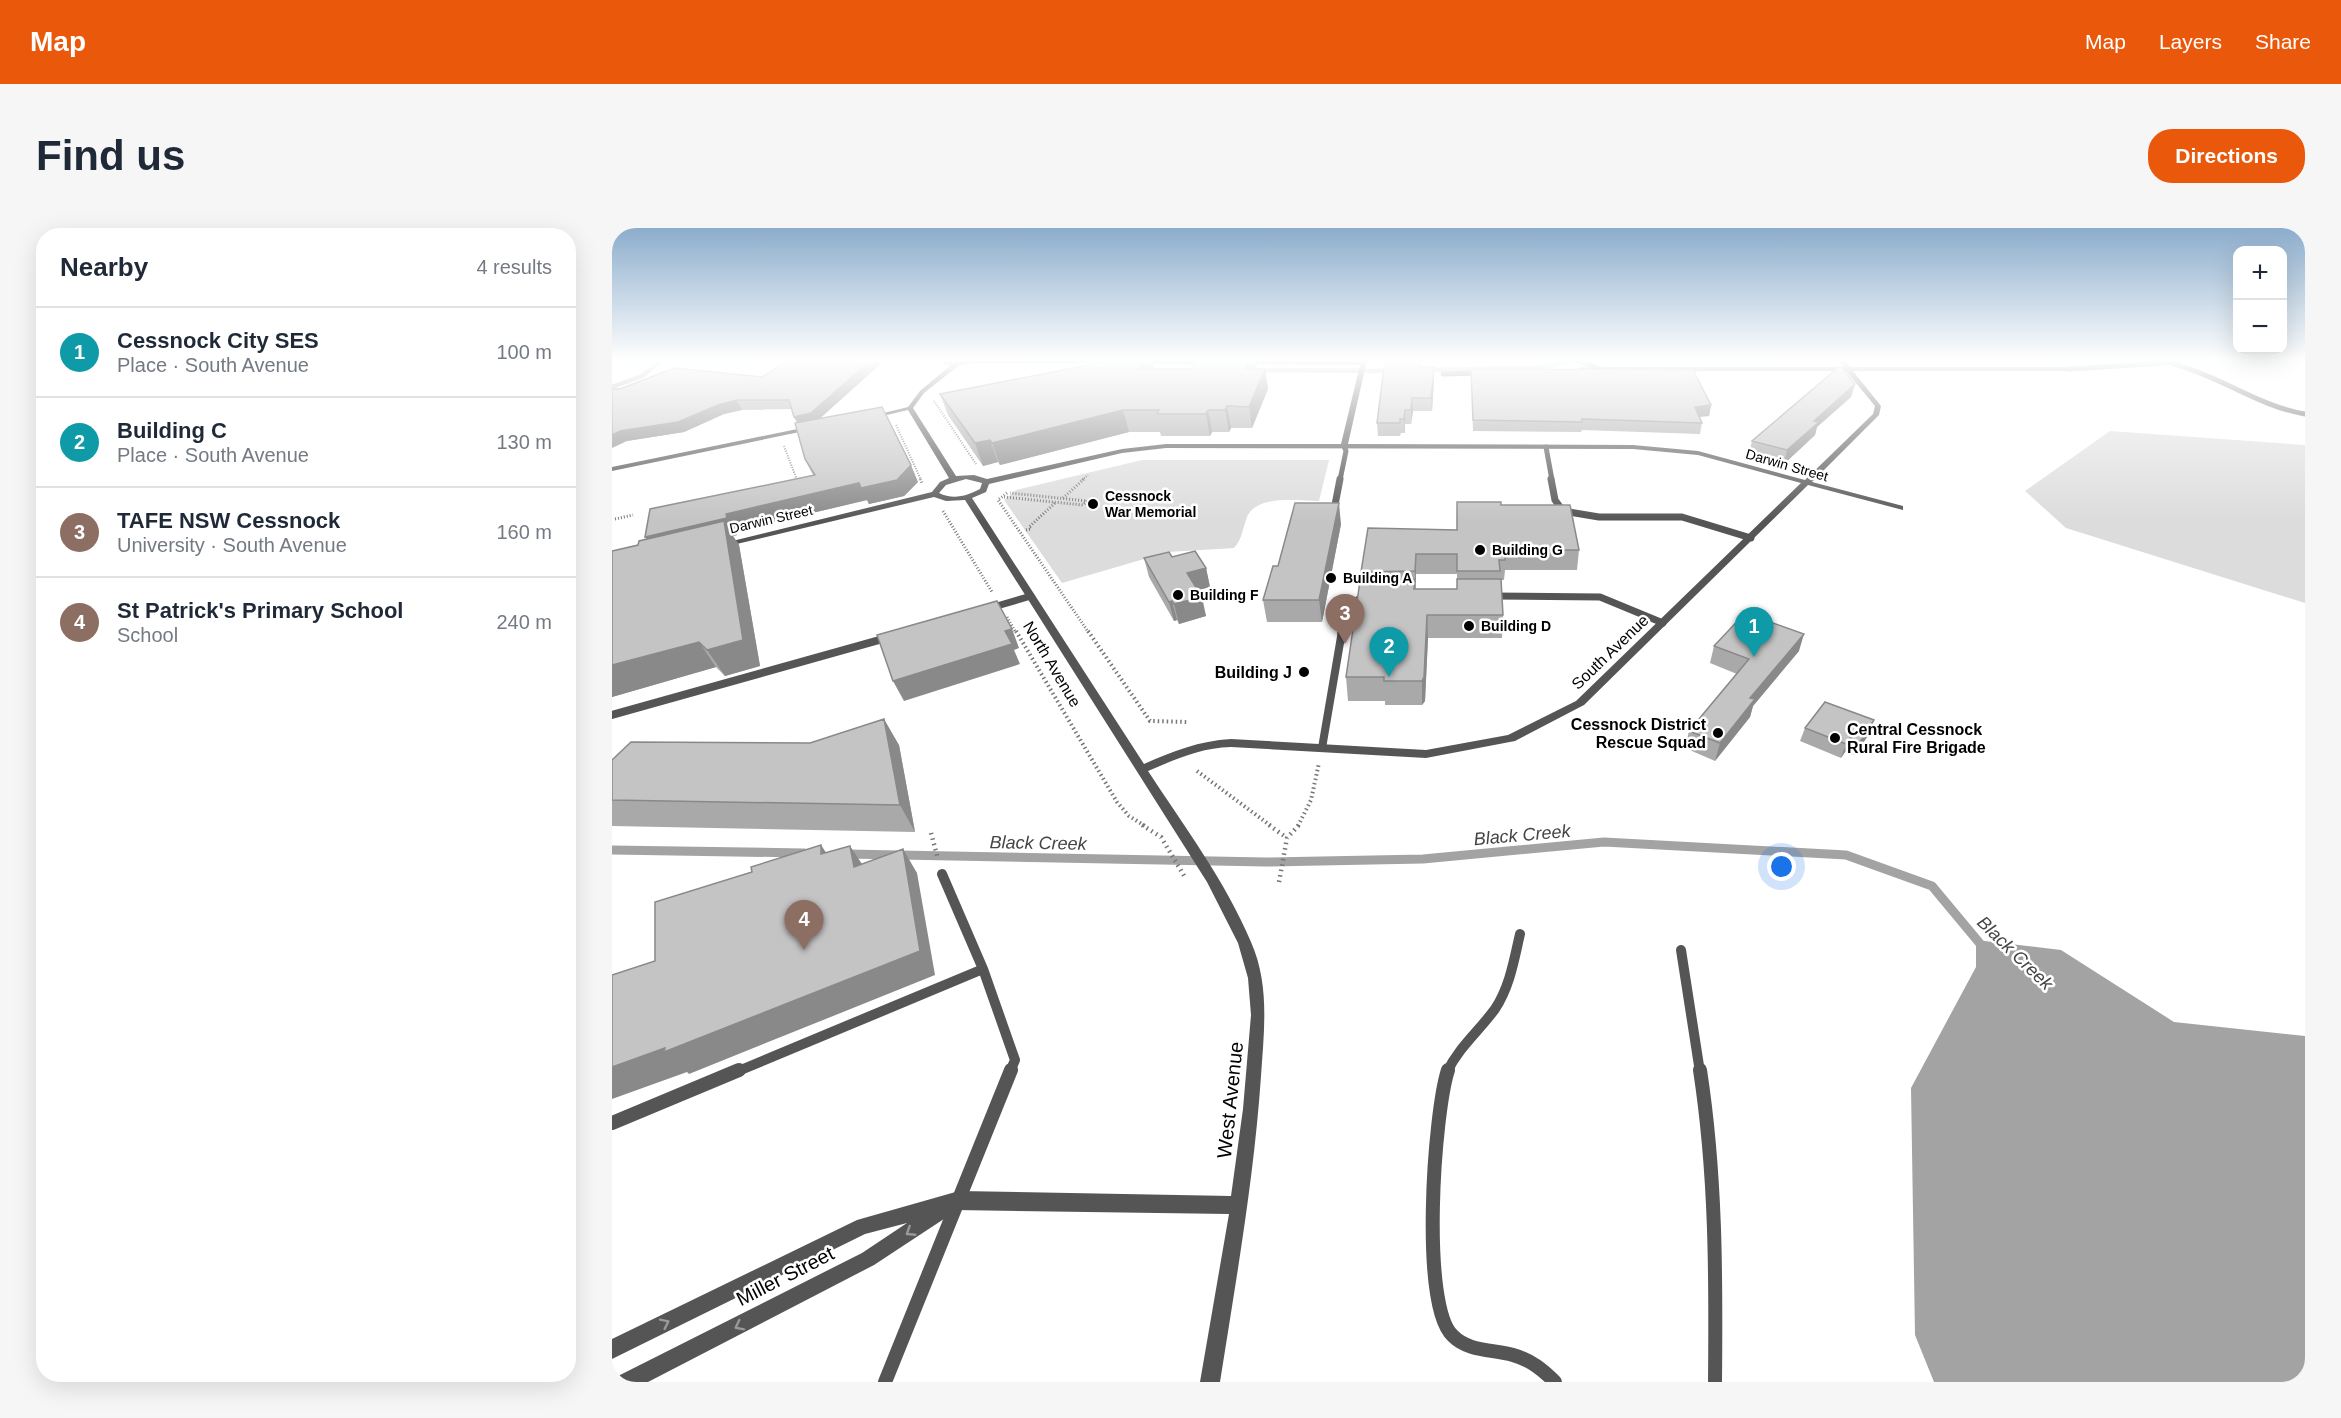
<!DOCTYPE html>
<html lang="en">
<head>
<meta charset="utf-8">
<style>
  :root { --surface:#fff; --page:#f6f6f7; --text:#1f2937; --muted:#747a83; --line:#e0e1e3; --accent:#ea580c }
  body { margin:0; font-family:Arial,sans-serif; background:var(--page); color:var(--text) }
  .controls { position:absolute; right:18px; top:18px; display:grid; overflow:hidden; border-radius:12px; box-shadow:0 6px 24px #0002 }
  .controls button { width:54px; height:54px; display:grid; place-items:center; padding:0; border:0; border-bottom:2px solid var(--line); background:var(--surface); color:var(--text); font:30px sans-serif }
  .you { position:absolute; left:1170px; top:639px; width:21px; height:21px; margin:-15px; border:4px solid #fff; border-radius:50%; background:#1a73e8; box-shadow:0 0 0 9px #1a73e833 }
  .badge { display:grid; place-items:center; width:39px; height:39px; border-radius:50%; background:var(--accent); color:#fff; font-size:20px; font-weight:700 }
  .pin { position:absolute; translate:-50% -50px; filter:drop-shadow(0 2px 3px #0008) }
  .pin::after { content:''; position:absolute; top:32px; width:21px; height:18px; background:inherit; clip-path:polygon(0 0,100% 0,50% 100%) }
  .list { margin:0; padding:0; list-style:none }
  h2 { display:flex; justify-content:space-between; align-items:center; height:78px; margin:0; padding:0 24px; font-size:26px }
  h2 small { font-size:20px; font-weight:400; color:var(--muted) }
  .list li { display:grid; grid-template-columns:39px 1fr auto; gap:18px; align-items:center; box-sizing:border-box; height:90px; padding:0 24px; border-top:2px solid var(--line) }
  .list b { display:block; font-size:22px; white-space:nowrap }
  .list p { margin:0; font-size:20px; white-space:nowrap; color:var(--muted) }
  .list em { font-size:20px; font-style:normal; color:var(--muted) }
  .map { position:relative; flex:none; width:1693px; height:1154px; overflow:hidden; border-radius:24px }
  header { display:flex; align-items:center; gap:36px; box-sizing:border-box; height:84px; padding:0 30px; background:var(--accent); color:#fff }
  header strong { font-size:28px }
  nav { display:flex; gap:33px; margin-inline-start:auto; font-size:21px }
  .intro { display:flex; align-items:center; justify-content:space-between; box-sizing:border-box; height:144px; padding:0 36px }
  h1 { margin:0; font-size:42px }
  .button { padding:15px 27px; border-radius:24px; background:var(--accent); color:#fff; font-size:21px; font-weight:700 }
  main { display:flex; gap:36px; padding:0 36px }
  aside { flex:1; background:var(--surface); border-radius:24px; box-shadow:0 6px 24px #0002 }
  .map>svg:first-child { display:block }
  .green { fill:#dcdcdc }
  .water { fill:#a3a3a3 }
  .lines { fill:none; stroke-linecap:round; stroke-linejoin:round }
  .stream-far1 { stroke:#a3a3a3; stroke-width:4.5 }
  .stream { stroke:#a3a3a3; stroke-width:9 }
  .path-far3 { stroke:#777; stroke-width:2; stroke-dasharray:1 1.5; stroke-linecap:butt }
  .path-far2 { stroke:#777; stroke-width:3; stroke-dasharray:1 2; stroke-linecap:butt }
  .path-far1 { stroke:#777; stroke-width:4; stroke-dasharray:1.5 3; stroke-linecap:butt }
  .path { stroke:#777; stroke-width:4.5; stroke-dasharray:1.5 4; stroke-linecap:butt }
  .lane-far4 { stroke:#555; stroke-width:5 }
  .lane-far3 { stroke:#555; stroke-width:7 }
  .lane-far2 { stroke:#555; stroke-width:8 }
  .lane-far1 { stroke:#555; stroke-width:10 }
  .lane { stroke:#555; stroke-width:14 }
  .street { fill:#555; fill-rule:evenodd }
  .wall { fill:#a9a9a9; fill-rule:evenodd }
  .shaded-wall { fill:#898989 }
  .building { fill:#c4c4c4; stroke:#898989; stroke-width:1.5 }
  .oneway { stroke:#999 }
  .poi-dot { fill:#000; stroke:#fff; stroke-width:2 }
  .labels { text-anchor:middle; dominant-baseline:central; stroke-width:5; stroke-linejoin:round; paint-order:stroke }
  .far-street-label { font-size:14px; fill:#000; stroke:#fff }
  .far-poi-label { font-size:14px; font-weight:bold; fill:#000; stroke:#fff; text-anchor:start }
  .street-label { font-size:16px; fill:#000; stroke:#fff }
  .poi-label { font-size:16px; font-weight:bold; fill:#000; stroke:#fff; text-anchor:end }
  .water-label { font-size:18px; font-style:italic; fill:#444; stroke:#fff }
  .near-street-label { font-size:20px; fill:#000; stroke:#fff }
</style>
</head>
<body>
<header>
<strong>Map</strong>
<nav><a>Map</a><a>Layers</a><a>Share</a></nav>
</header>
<div class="intro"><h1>Find us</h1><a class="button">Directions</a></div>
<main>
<aside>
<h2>Nearby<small>4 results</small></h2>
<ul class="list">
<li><span class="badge" style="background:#0f9aa8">1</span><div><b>Cessnock City SES</b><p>Place · South Avenue</p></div><em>100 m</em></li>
<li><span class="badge" style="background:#0f9aa8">2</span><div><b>Building C</b><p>Place · South Avenue</p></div><em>130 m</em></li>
<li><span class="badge" style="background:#8d6e63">3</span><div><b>TAFE NSW Cessnock</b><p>University · South Avenue</p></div><em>160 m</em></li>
<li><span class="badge" style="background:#8d6e63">4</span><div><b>St Patrick's Primary School</b><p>School</p></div><em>240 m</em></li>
</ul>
</aside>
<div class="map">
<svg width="1693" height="1154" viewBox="0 0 1693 1154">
  <rect width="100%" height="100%" fill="#fff"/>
  <path class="green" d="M 1498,203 L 1693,217 L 1693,375 L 1454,300 L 1413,263 Z
    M 530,232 L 717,232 L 707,273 C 687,273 645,266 635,289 C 631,299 630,312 622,320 L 556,324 L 450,355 L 392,272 L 404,262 Z"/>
  <path class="water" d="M 1364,712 L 1449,722 L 1562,794 L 1693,808 L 1693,1154 L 1322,1154 L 1303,1107 L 1299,860 L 1364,739 Z"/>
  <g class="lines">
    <path class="stream-far1" d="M 647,142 L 781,143
      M 814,142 L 924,140 L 964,132
      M 0,159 L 30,148 L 47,134 L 46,132"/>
    <path class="stream" d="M 0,622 L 192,625
      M 234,626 L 654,634 L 811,631 L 992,614 L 1234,627 L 1320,658 L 1370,718"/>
    <path class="path-far3" d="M 322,173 L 364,236
      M 284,197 L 309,252
      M 172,218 L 185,252
      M 470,252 L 476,247"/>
    <path class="path-far2" d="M 308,251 L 310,255
      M 395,265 L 386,272 L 477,405
      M 392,269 L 471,277 L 475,273 L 398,265
      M 451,270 L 472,251
      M 331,283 L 380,364
      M 3,291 L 21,287
      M 414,302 L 419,301 L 417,299 L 444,274
      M 395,389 L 404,405"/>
    <path class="path-far1" d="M 404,403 L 505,574 L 517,588 L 533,598
      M 476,403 L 538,493 L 576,494
      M 585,543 L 659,598
      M 686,598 L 699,572 L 707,535"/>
    <path class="path" d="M 530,597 L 549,609 L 574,651
      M 657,597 L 675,610
      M 319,605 L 326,631
      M 667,654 L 675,610 L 687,597"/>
    <path class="lane-far4" d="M 965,132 L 984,139
      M 1562,136 C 1608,148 1646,178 1693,186
      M 1457,141 L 1566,134
      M 968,142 L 989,141
      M 831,146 L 870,145
      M 934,219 L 940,252
      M 728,252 L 734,223 L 732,218"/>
    <path class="lane-far3" d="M 939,251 L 943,272 L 951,283 L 987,289 L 1070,289 L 1139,310
      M 722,282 L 728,251
      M 878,368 L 988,369 L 1051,395
      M 378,380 L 419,368
      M 729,405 C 733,387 736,372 756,368"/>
    <path class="lane-far2" d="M 0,487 L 278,409
      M 710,520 L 730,403"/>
    <path class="lane-far1" d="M 330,646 L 371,741 L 403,832 L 398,844
      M 1069,722 L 1088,844
      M 124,844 L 371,741
      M 835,844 C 847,819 867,803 883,781 C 898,758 902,732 908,706"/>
    <path class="lane" d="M 836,842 C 822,885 808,1078 841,1108 C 857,1124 881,1121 901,1127 C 919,1132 931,1142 943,1154
      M 1088,842 C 1104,946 1104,1049 1103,1154
      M 0,895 L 127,842
      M 273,1154 L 399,842"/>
    <path class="street" d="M 331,132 L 347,134 L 358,132 L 510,133 L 507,135 L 360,135 L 346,138 L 312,165 L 301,180 L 344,248 L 362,247 L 375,251 L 510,221 L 554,216 L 729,216 L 748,137 L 627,136 L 629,133 L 749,133 L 755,132 L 736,216 L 1021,217 L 1086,223 L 1193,252 L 1261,186 L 1263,178 L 1234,143 L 989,143 L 986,141 L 989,139 L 1232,139 L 1226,132 L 1232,132 L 1238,139 L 1457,139 L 1460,141 L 1457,143 L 1241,143 L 1269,178 L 1267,187 L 1200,254 L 1291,278 L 1291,282 L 1196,257 L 972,477 L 903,513 L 814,530 L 619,519 C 588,520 564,531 536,543 C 572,598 614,654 639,714 C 658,757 652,803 649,848 C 642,951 624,1052 608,1154 L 588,1154 L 617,986 L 343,982 L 341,985 L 262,1037 L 36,1154 L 5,1154 L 8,1147 L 250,1025 L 295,995 L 253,1006 L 0,1131 L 0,1111 L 245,992 L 347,963 L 619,968 L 631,881 L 639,787 L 636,750 L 626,715 L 595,654 L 353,272 L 334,273 L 322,269 L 108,320 L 104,317 L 320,264 L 328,254 L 337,250 L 296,182 L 258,191 L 255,189 L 296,179 L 308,163 L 339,137 L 331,136 ZM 554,220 L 1021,221 L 1086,227 L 1189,255 L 964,473 L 896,507 L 814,522 L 619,511 C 587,513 561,523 532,536 L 360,270 L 374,264 L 377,256 L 510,225 ZM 354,251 L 370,255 L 368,261 C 355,268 341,272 327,265 L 334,257 Z
      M 523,132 L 597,133 L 600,135 L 597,137 L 524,135 L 521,133 Z
      M 200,198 L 202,199 L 202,201 L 0,243 L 0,239 Z"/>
  </g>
  <path class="wall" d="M 773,132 L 810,132 L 809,139 L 822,152 L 820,183 L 801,183 L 799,196 L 793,196 L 793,205 L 789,205 L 788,208 L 766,208 L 765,195 Z
    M 645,139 L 644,141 L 653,141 L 656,161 L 640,200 L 619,200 L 617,204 L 600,204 L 598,208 L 549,208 L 548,204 L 517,204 L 388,237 L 386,234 L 371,238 L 336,187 L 328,166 L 542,141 L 580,141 Z
    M 859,141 L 1099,177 L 1097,188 L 1087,189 L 1090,195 L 1088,206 L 970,202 L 969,204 L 861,203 Z
    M 150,149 L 209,190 L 306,254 L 292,268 L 257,276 L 255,272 L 124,303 L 125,307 L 121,308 L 127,317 L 148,438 L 113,448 L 104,439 L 0,469 L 0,323 L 26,317 L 35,311 L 33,309 L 201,247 L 193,231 L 185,194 L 180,181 L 130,182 L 112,186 L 72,204 L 15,213 L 8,161 Z
    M 1243,156 L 1239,169 L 1205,199 L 1203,207 L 1172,236 L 1137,226 L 1140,213 Z
    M 889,277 L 967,322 L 965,342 L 893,342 L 892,352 L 889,352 L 891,387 L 890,410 L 816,410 L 813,473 L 810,477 L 773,477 L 773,473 L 736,473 L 734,449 L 750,352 L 749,344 L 845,302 ZM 804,346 L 845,346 L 845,361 L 804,361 Z
    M 729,296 L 710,394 L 655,394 L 651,372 Z
    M 560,329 L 594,340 L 598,359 L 586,362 L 594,388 L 567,396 L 565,392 L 562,393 L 537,349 L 532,330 Z
    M 1102,418 L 1187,423 L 1141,478 L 1138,489 L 1103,533 L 1073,520 L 1077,503 L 1125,446 L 1098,435 Z
    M 1262,492 L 1257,506 L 1243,527 L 1233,524 L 1229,530 L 1188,513 L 1193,500 Z
    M 287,517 L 303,604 L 0,598 L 0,532 Z"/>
  <path class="shaded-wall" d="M 259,132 L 273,132 L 203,195 L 187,198 L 182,189 Z
    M 533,132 L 540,132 L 543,144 L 526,141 Z
    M 637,132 L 644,132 L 645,139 L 636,161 L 633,141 Z
    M 822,139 L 822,152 L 820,183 L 819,170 Z
    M 653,141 L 656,161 L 640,200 L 637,179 Z
    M 1243,156 L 1239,169 L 1205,199 L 1203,207 L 1172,236 L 1175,222 L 1202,193 Z
    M 800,170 L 801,183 L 799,196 L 799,182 Z
    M 125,172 L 130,182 L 112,186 L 72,204 L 15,213 L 0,220 L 0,207 L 8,203 Z
    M 1099,177 L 1097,188 L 1081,189 L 1083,179 Z
    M 615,178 L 619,200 L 617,204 L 613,182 Z
    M 511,182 L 517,204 L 388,237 L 380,215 Z
    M 596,182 L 600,204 L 598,208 L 594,186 Z
    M 793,182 L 793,205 L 792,191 Z
    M 378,212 L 386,234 L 371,238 L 363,215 Z
    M 299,237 L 306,254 L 292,268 L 257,276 L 249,260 Z
    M 247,255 L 255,272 L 124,303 L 125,307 L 121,308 L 127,317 L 148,438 L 113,448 L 95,422 L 45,326 L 33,309 L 114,286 Z
    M 727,275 L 729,296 L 710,394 L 707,372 Z
    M 804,326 L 804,363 L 803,343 Z
    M 594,340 L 598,359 L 579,364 L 575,345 Z
    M 590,369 L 594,388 L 567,396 L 562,376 Z
    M 560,373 L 565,392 L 562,393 L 557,374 Z
    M 815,387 L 816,410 L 813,473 L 810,477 L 810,453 Z
    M 400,401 L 407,420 L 402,422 L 408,436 L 292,473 L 281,453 L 393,403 Z
    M 1192,406 L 1187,423 L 1141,478 L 1138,489 L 1103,533 L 1108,515 L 1138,470 Z
    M 87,414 L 104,439 L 0,469 L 0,437 Z
    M 272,491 L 287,517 L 303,604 L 288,577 Z
    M 1262,492 L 1257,506 L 1243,527 L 1248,514 Z
    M 1238,510 L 1233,524 L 1229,530 L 1234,516 Z
    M 209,617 L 225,641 L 209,626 Z
    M 238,618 L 254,642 L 242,639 Z
    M 291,621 L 305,645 L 323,747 L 77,846 L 75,844 L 0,871 L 0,839 Z"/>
  <path class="building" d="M 177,132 L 259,132 L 199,185 L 182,189 L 177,172 L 125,172 L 106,177 L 66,194 L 8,203 L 0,207 L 0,161 L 8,161 L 62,140 L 150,149 Z
    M 502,132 L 533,132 L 526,141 L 580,141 L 585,132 L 637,132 L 633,141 L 653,141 L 637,179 L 615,178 L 613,182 L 596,182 L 594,186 L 545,186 L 547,182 L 511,182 L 380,215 L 378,212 L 363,215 L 328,166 Z
    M 773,132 L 808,132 L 808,139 L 822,139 L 819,170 L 800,170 L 799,182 L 793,182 L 792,191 L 788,191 L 788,195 L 765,195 Z
    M 1228,138 L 1243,156 L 1202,193 L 1207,194 L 1175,222 L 1140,213 Z
    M 859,141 L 1081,142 L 1099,177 L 1083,179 L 1090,195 L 970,191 L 970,194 L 861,192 Z
    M 270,179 L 299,237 L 285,252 L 249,260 L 247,255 L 114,286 L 115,290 L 33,309 L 38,281 L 203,247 L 193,231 L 183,195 Z
    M 845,274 L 889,274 L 889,277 L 958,277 L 967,322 L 893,322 L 893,332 L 887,332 L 888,343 L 845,343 L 845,326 L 804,326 L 803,343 L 749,344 L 756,300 L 845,302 Z
    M 683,275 L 727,275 L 707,372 L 651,372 L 661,338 L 666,338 Z
    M 112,293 L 131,412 L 95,422 L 87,414 L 0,437 L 0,323 L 26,317 L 27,313 Z
    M 583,323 L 594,340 L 575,345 L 590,369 L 562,376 L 560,373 L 557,374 L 532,330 L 557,324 L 560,329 Z
    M 803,351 L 802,361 L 845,361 L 845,351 L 889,351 L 891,387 L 815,387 L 812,449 L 810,453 L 772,453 L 772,449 L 734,449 L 748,353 Z
    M 385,373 L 400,401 L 393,403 L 400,416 L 281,453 L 265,407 Z
    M 1133,385 L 1192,406 L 1138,470 L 1143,471 L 1108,515 L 1077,503 L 1137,431 L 1102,418 Z
    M 1213,474 L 1262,492 L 1248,514 L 1238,510 L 1234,516 L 1193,500 Z
    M 272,491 L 288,577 L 0,572 L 0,532 L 19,514 L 198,515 Z
    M 209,617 L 209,626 L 238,618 L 242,639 L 291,621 L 308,723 L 52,824 L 53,820 L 0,839 L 0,747 L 43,733 L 43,674 L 140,644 L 139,639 Z"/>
  <defs><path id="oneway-chevron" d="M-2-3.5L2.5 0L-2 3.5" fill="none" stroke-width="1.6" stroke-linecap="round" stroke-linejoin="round" transform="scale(1.5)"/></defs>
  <g class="oneway">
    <use href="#oneway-chevron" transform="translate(298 1004) rotate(147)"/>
    <use href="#oneway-chevron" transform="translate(53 1095) rotate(-26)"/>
    <use href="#oneway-chevron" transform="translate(127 1098) rotate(153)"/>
  </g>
  <linearGradient id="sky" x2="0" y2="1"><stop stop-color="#8cadcc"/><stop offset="0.45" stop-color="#fff"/><stop offset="1" stop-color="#fff" stop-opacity="0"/></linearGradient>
  <rect width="1693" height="293" fill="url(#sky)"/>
  <g class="poi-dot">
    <circle cx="481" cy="276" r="6"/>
    <circle cx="868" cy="322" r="6"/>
    <circle cx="719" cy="350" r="6"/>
    <circle cx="566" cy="367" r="6"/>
    <circle cx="857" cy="398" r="6"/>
    <circle cx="692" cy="444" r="6"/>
    <circle cx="1106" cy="505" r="6"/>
    <circle cx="1223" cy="510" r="6"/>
  </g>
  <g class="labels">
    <g class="far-street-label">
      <text transform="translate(1175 237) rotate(16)">Darwin Street</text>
      <text transform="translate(159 291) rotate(-13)">Darwin Street</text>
    </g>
    <g class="far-poi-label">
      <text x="493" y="268">Cessnock<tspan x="493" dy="16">War Memorial</tspan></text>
      <text x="880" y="322">Building G</text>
      <text x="731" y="350">Building A</text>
      <text x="578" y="367">Building F</text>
      <text x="869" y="398">Building D</text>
    </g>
    <g class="street-label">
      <text transform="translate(998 424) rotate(-44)">South Avenue</text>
      <text transform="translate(440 436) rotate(59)">North Avenue</text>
    </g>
    <g class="poi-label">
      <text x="680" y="444">Building J</text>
      <text x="1094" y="496">Cessnock District<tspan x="1094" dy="18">Rescue Squad</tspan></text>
      <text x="1235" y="501" text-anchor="start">Central Cessnock<tspan x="1235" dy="18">Rural Fire Brigade</tspan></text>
    </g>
    <g class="water-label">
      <text transform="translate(910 607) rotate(-5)">Black Creek</text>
      <text transform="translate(426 615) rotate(1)">Black Creek</text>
      <text transform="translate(1403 725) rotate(44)">Black Creek</text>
    </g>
    <g class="near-street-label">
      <text transform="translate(618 872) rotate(-84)">West Avenue</text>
      <text transform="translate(173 1048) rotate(-27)">Miller Street</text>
    </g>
  </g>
</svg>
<div class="controls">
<button>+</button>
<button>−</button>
</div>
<div class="you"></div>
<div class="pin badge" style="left:1142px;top:429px;background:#0f9aa8">1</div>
<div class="pin badge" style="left:777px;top:449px;background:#0f9aa8">2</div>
<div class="pin badge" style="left:733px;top:416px;background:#8d6e63">3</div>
<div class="pin badge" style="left:192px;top:722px;background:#8d6e63">4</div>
</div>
</main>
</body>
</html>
